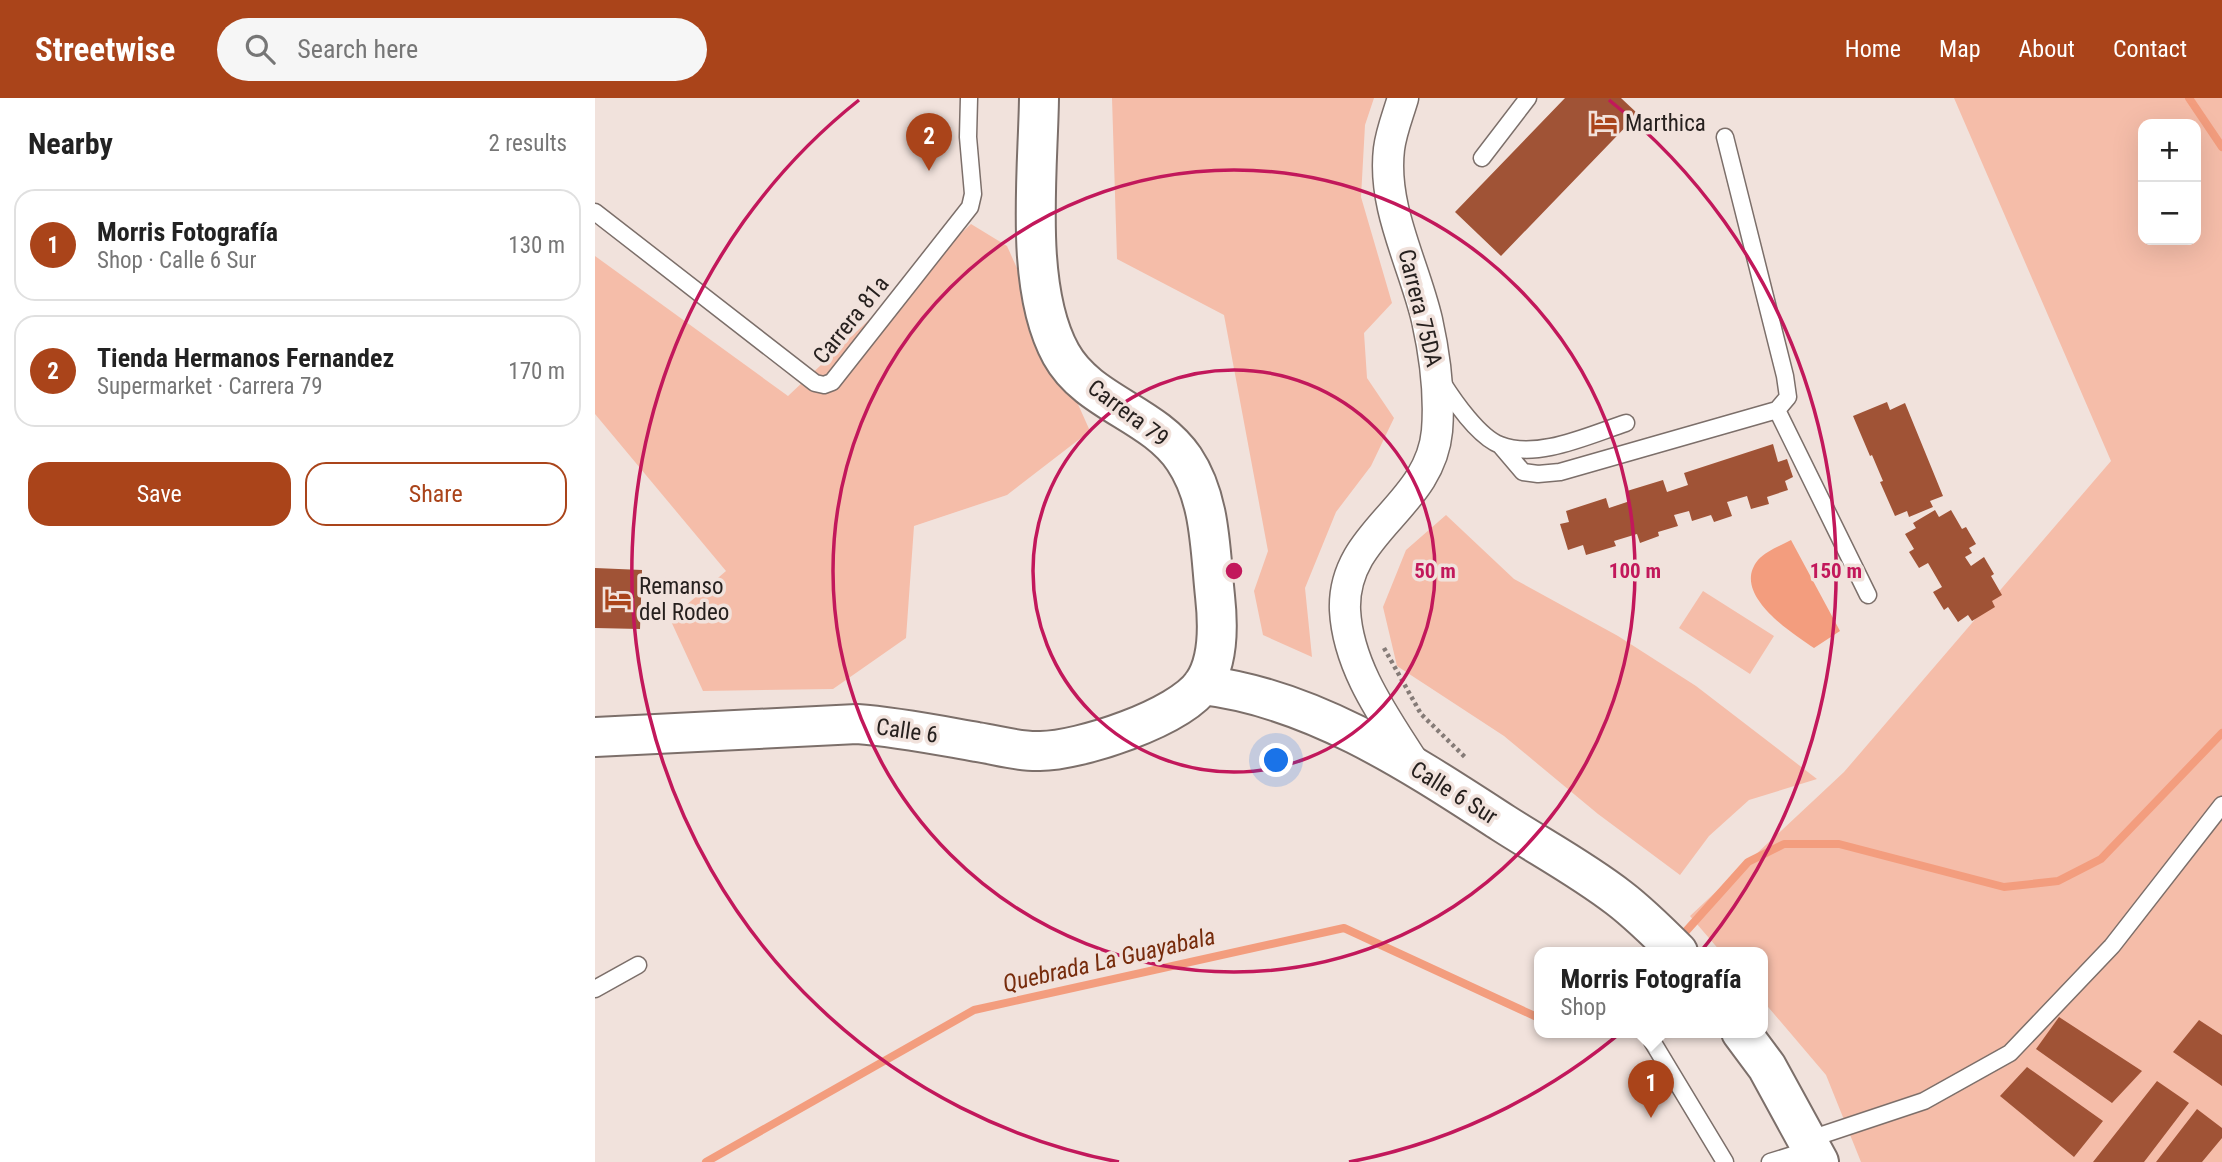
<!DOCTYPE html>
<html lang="en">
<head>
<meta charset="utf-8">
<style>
  :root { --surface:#fff; --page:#f6f6f6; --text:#222; --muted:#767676; --line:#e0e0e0; --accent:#aa441a }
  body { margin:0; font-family:"Roboto Condensed",sans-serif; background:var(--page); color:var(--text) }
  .controls { position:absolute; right:21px; top:21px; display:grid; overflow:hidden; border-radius:14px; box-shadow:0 7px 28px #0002 }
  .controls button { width:63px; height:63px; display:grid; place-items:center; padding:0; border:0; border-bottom:2px solid var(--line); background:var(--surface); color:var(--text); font:35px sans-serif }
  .you { position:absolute; left:682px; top:663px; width:24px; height:24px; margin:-18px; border:5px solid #fff; border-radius:50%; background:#1a73e8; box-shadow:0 0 0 10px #1a73e833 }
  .badge { display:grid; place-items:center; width:46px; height:46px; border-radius:50%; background:var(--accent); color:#fff; font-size:23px; font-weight:700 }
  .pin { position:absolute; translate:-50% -58px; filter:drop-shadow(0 2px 4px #0008) }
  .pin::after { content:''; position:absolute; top:37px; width:24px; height:21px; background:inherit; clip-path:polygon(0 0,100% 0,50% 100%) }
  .popup { position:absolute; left:939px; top:849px; width:234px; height:91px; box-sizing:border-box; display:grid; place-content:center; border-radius:14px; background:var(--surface); filter:drop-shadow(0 2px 5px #0005); font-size:23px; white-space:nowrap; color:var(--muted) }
  .popup b { font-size:26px; color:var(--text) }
  .popup::after { content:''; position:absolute; left:50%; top:100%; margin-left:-14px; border:14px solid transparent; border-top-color:var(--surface) }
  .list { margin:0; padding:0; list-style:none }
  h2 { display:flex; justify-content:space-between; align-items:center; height:91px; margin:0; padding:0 28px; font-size:30px }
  h2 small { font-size:23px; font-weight:400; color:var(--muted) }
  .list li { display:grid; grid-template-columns:46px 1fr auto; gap:21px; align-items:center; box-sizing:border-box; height:112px; margin:0 14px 14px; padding:0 14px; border:2px solid var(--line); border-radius:21px }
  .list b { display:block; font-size:26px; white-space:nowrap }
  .list p { margin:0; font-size:23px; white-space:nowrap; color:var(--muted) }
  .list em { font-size:23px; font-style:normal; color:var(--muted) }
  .actions { display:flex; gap:14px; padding:21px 28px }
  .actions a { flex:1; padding:16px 0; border:2px solid var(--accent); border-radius:21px; text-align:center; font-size:24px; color:var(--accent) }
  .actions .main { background:var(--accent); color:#fff }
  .icon { flex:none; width:38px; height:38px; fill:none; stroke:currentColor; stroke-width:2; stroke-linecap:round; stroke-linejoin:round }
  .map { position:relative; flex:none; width:1627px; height:1064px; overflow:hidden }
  header { display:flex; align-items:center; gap:42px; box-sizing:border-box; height:98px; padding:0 35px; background:var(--accent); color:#fff }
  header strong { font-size:33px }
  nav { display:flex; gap:38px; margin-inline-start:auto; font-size:24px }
  .search { width:490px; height:63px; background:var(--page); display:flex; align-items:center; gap:18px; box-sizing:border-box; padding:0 24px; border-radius:38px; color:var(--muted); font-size:26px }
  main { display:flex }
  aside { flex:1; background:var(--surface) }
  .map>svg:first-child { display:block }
  .green { fill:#f5bda9; fill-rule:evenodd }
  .water { fill:#f39d7e }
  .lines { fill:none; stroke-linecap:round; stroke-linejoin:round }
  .stream { stroke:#f39d7e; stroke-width:8 }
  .building { fill:#a05336 }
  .lane-casing { stroke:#7c6f6a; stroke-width:19 }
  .street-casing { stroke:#7c6f6a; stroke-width:33 }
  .secondary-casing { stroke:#7c6f6a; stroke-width:42 }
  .path { stroke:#857b77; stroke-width:4.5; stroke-dasharray:3.5 3.5; stroke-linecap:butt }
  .lane { stroke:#fff; stroke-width:16 }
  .street { stroke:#fff; stroke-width:30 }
  .secondary { stroke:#fff; stroke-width:38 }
  .ring { fill:none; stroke:#c2185b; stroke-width:3.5 }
  .labels { text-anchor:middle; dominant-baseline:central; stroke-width:7; stroke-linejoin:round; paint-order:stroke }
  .poi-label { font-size:23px; fill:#26201e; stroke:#f1e2dc; text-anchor:start }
  .street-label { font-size:23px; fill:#26201e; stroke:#f1e2dc }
  .water-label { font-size:24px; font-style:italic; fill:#772c0c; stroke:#f1e2dc }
  .centre { fill:#c2185b; stroke:#f1e2dc; stroke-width:3.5 }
  .ring-label { font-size:21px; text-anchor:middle; font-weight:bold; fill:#c2185b; stroke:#f1e2dc; stroke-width:7; stroke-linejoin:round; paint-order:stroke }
</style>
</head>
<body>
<header>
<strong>Streetwise</strong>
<div class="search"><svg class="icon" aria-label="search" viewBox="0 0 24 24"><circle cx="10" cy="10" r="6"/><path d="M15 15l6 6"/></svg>Search here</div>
<nav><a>Home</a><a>Map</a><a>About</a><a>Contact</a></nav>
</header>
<main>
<aside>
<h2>Nearby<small>2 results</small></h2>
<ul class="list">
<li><span class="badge">1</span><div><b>Morris Fotografía</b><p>Shop · Calle 6 Sur</p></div><em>130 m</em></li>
<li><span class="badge">2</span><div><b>Tienda Hermanos Fernandez</b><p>Supermarket · Carrera 79</p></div><em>170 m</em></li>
</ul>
<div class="actions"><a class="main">Save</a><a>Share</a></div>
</aside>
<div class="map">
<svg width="1627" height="1064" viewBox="0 0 1627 1064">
  <rect width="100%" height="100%" fill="#f1e2dc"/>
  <path class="green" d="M 517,0 L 779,0 L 770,27 L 766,99 L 797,205 L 769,235 L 772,280 L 799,320 L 776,368 L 741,414 L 710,490 L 717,559 L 668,537 L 659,493 L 673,453 L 629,217 L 522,161 Z
    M 1359,0 L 1627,0 L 1627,1064 L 1266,1064 L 1231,977 L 1168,903 L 1168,854 L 1126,854 L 1095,818 L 1249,674 L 1516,363 ZM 1548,26 L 1601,26 L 1601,142 L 1548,142 Z
    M 376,126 L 412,148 L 495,333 L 412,397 L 319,428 L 311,540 L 238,591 L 108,593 L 75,521 L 131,473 L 0,316 L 0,158 L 193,298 Z
    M 851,417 L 919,481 L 1023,538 L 1101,588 L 1222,681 L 1154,702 L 1114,738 L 1085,777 L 1003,716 L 909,638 L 802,568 L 788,509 L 811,452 Z
    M 1108,493 L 1179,538 L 1155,576 L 1084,530 Z"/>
  <path class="water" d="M 1196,442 L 1245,533 L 1219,550 C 1197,535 1135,496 1163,462 C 1171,453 1185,448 1196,442 Z"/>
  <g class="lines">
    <path class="stream" d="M 1594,0 L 1627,49
      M 1084,841 L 1153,764 L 1189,746 L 1244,746 L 1409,789 L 1463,783 L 1506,761 L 1627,635
      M 111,1064 L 379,912 L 749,830 L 944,920"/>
  </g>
  <path class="building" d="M 970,0 L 1026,0 L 1043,16 L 906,158 L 860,114 Z
    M 1292,304 L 1295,312 L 1310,305 L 1348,398 L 1335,403 L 1338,409 L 1314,419 L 1312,413 L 1300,418 L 1285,384 L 1288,383 L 1277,357 L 1275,358 L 1258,318 Z
    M 1178,346 L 1183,364 L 1192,361 L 1198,379 L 1190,383 L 1193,392 L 1172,399 L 1174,406 L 1156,411 L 1152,398 L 1132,404 L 1137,418 L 1119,424 L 1116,417 L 1097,423 L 1094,413 L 1079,417 L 1083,428 L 1063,434 L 1064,438 L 1045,445 L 1042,436 L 1019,443 L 1021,448 L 991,457 L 988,447 L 973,452 L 965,426 L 974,424 L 971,413 L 1011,400 L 1014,410 L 1035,403 L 1032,393 L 1068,382 L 1072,394 L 1093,387 L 1089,375 Z
    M 1340,412 L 1344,419 L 1356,412 L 1367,431 L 1371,429 L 1381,446 L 1374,450 L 1377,455 L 1370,459 L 1376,468 L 1389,459 L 1399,476 L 1396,478 L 1407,497 L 1397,503 L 1400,509 L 1377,523 L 1373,517 L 1363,524 L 1353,509 L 1349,512 L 1338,494 L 1347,489 L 1333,465 L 1324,470 L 1314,454 L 1319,451 L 1310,436 L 1321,430 L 1318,425 Z
    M 0,470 L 47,472 L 45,531 L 0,530 Z
    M 1464,919 L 1547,973 L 1517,1005 L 1441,951 Z
    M 1604,922 L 1627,937 L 1627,988 L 1578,954 Z
    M 1432,969 L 1508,1023 L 1479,1059 L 1405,998 Z
    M 1562,983 L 1594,1005 L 1549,1064 L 1498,1064 Z
    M 1602,1011 L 1627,1030 L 1627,1040 L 1607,1064 L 1561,1064 Z"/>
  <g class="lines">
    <defs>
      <path id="lane" d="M 887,60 L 933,0
        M 0,114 L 220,285 L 229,287 L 237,284 L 375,109 L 378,96 L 373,39 L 374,0
        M 847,284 C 859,303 884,339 905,347 C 942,362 994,337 1031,325
        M 1182,312 L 1273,497
        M 905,347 L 928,374 L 943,376 L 965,374 L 1182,312 L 1193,299 L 1190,278 L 1130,39
        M 0,891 L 43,867
        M 1057,943 L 1130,1064
        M 1212,1042 L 1329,1003 L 1415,955 L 1517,848 L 1627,707
        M 1175,1064 L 1217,1051"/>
      <path id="street" d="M 808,0 C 803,17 796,34 794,51 C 787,110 819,166 832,222 C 840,258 845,296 842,333 C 835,410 747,433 750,512 C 753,571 792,622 822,670"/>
      <path id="secondary" d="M 607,587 C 718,600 817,666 908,725 C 947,750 988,772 1024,800 C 1045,816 1064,835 1083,854
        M 0,639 L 262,626 C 303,629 342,637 382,644 C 402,647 424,654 445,653 C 484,653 585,620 608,586 C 624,563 623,525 620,498 C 615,452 616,401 589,361 C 558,315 493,305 466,256 C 429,189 443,75 444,0
        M 1146,934 L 1172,969 L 1224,1064"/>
    </defs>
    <use href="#lane" class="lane-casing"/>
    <use href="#street" class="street-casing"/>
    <use href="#secondary" class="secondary-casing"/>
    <path class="path" d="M 789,550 L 826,616 L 871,660"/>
    <use href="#lane" class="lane"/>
    <use href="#street" class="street"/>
    <use href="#secondary" class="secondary"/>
  </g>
  <g class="ring">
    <circle cx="639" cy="473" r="201"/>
    <circle cx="639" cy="473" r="401"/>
    <path d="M524 1064A602 602 0 0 1 264 2M1014 2A602 602 0 0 1 754 1064"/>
  </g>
  <defs>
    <symbol id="hotel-bare" viewBox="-9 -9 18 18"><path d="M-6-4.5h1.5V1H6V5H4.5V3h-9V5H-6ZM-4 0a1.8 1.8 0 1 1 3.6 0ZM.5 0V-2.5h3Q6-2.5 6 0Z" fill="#aa441a" stroke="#f1e2dc" stroke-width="2.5" paint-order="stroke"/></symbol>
  </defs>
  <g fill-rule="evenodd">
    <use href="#hotel-bare" x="990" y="6" width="38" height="38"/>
    <use href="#hotel-bare" x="4" y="482" width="38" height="38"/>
  </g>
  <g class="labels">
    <g class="poi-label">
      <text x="1030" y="25">Marthica</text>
      <text x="44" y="488">Remanso<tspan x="44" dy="26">del Rodeo</tspan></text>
    </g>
    <g class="street-label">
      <text transform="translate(825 210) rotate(76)">Carrera 75DA</text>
      <text transform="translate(256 222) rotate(-51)">Carrera 81a</text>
      <text transform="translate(533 315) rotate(37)">Carrera 79</text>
      <text transform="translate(312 633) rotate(8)">Calle 6</text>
      <text transform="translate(859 695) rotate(32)">Calle 6 Sur</text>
    </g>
    <g class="water-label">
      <text transform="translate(514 862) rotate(-13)">Quebrada La Guayabala</text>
    </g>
  </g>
  <circle cx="639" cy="473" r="10" class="centre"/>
  <g class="ring-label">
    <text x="840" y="480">50 m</text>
    <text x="1040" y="480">100 m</text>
    <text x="1241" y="480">150 m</text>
  </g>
</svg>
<div class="controls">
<button>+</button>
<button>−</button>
</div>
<div class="you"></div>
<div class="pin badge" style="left:1056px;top:1020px">1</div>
<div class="popup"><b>Morris Fotografía</b>Shop</div>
<div class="pin badge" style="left:334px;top:73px">2</div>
</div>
</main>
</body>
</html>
